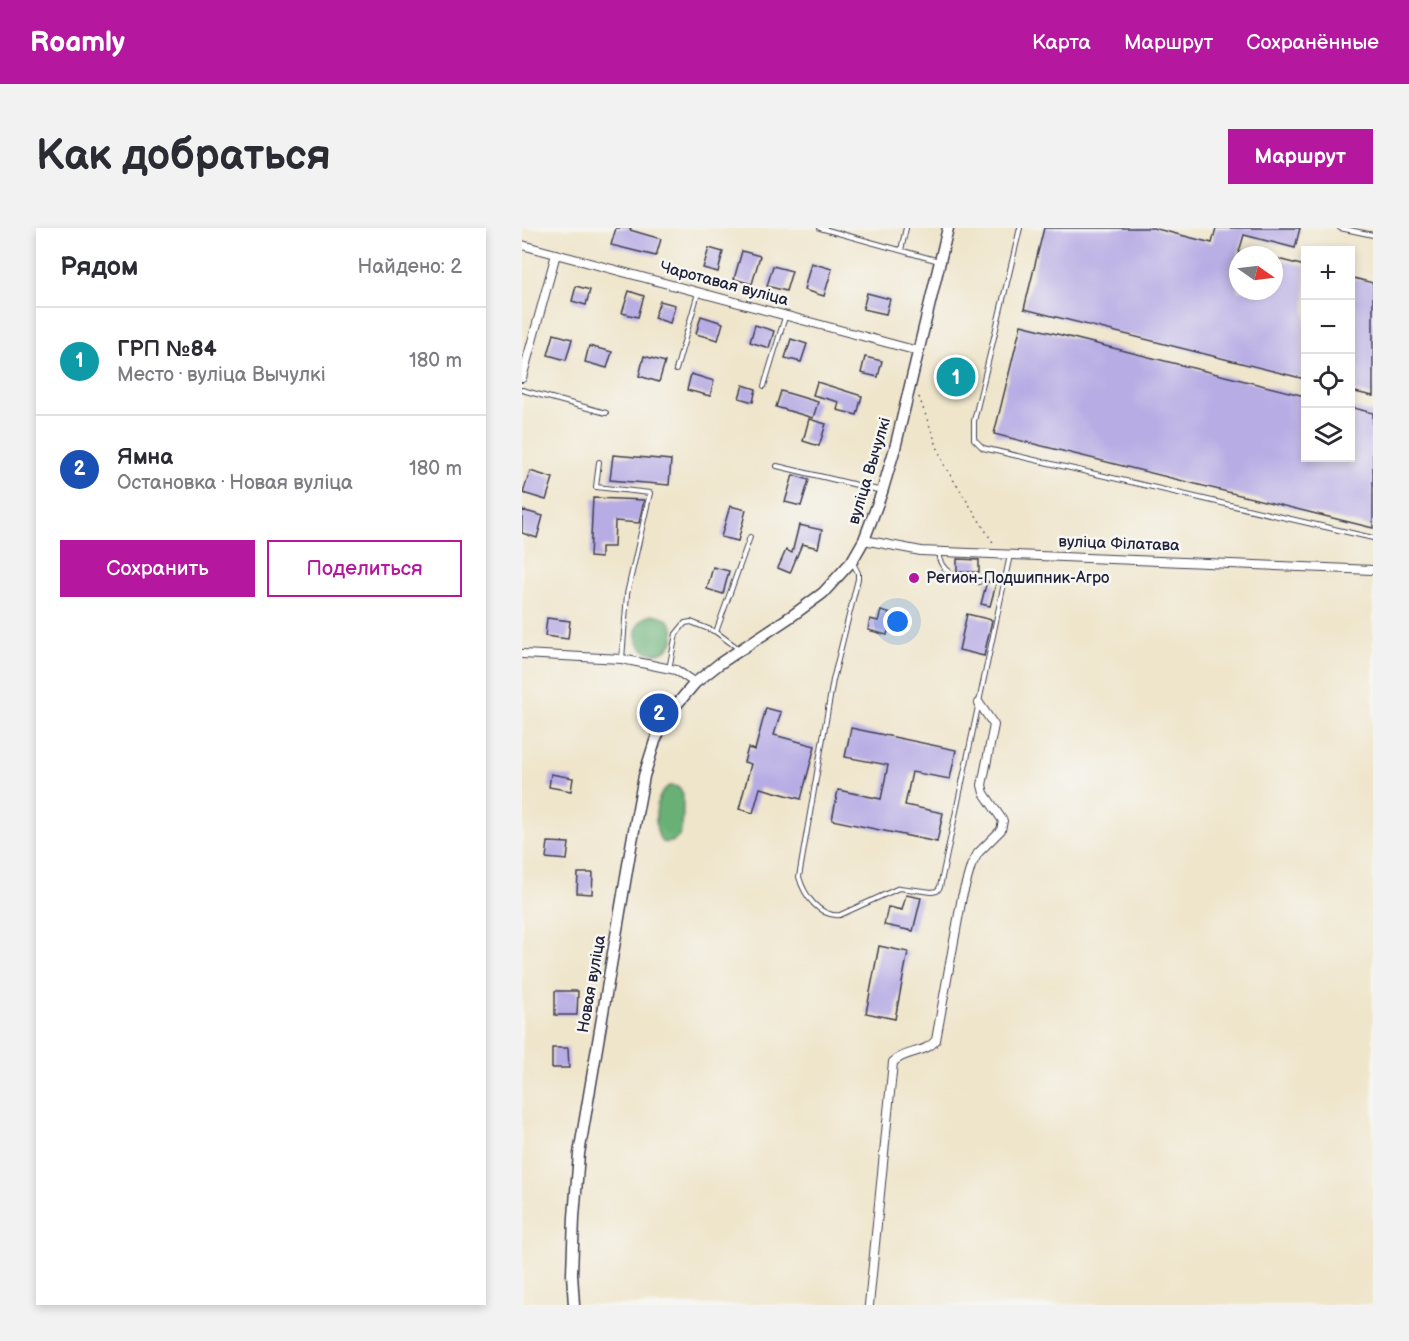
<!DOCTYPE html>
<html lang="ru">
<head>
<meta charset="utf-8">
<style>
  :root { --surface:#fff; --page:#f2f2f3; --text:#2b2b33; --muted:#7c7c81; --line:#e1e1e2; --accent:#b5179e }
  body { margin:0; font-family:"Balsamiq Sans",sans-serif; background:var(--page); color:var(--text) }
  .controls { position:absolute; right:18px; top:18px; display:grid; overflow:hidden; border-radius:0px; box-shadow:0 3px 9px #0003 }
  .controls button { width:54px; height:54px; display:grid; place-items:center; padding:0; border:0; border-bottom:2px solid var(--line); background:var(--surface); color:var(--text); font:30px sans-serif }
  .compass { position:absolute; left:707px; top:18px; width:54px; height:54px; border-radius:50%; background:var(--surface); box-shadow:0 3px 9px #0003; rotate:104deg }
  .you { position:absolute; left:376px; top:394px; width:21px; height:21px; margin:-15px; border:4px solid #fff; border-radius:50%; background:#1a73e8; box-shadow:0 0 0 9px #1a73e833 }
  .badge { display:grid; place-items:center; width:39px; height:39px; border-radius:50%; background:var(--accent); color:#fff; font-size:20px; font-weight:700 }
  .pin { position:absolute; translate:-50% -50%; border:3px solid #fff; box-shadow:0 2px 6px #0006 }
  .list { margin:0; padding:0; list-style:none }
  h2 { display:flex; justify-content:space-between; align-items:center; height:78px; margin:0; padding:0 24px; font-size:26px }
  h2 small { font-size:20px; font-weight:400; color:var(--muted) }
  .list li { display:grid; grid-template-columns:39px 1fr auto; gap:18px; align-items:center; box-sizing:border-box; height:108px; padding:0 24px; border-top:2px solid var(--line) }
  .list b { display:block; font-size:22px; white-space:nowrap }
  .list p { margin:0; font-size:20px; white-space:nowrap; color:var(--muted) }
  .list em { font-size:20px; font-style:normal; color:var(--muted) }
  .actions { display:flex; gap:12px; padding:18px 24px }
  .actions a { flex:1; padding:14px 0; border:2px solid var(--accent); border-radius:0px; text-align:center; font-size:21px; color:var(--accent) }
  .actions .main { background:var(--accent); color:#fff }
  .icon { flex:none; width:33px; height:33px; fill:none; stroke:currentColor; stroke-width:2; stroke-linecap:round; stroke-linejoin:round }
  .map { position:relative; flex:none; width:851px; height:1077px; overflow:hidden; border-radius:0px }
  header { display:flex; align-items:center; gap:36px; box-sizing:border-box; height:84px; padding:0 30px; background:var(--accent); color:#fff }
  header strong { font-size:28px }
  nav { display:flex; gap:33px; margin-inline-start:auto; font-size:21px }
  .intro { display:flex; align-items:center; justify-content:space-between; box-sizing:border-box; height:144px; padding:0 36px }
  h1 { margin:0; font-size:42px }
  .button { padding:15px 27px; border-radius:0px; background:var(--accent); color:#fff; font-size:21px; font-weight:700 }
  main { display:flex; gap:36px; padding:0 36px }
  aside { flex:1; background:var(--surface); border-radius:0px; box-shadow:0 3px 9px #0003 }
  .map>svg:first-child { display:block }
  .forest { fill:#68b075; stroke:#456958; stroke-width:1.5 }
  .building { fill:#b7ace4 }
  .lines { fill:none; stroke-linecap:round; stroke-linejoin:round }
  .service-casing { stroke:#413f51; stroke-width:6 }
  .minor-casing { stroke:#413f51; stroke-width:10 }
  .tertiary-casing { stroke:#413f51; stroke-width:13 }
  .path { stroke:#413f51; stroke-width:1.5; stroke-dasharray:1.5 4.5; stroke-linecap:butt }
  .service { stroke:#fff; stroke-width:4 }
  .minor { stroke:#fff; stroke-width:8 }
  .tertiary { stroke:#fff; stroke-width:10 }
  .poi-dot { fill:#b5179e; stroke:#f6f6f2; stroke-width:2 }
  .labels { text-anchor:middle; dominant-baseline:central; stroke-width:5; stroke-linejoin:round; paint-order:stroke }
  .street-label { font-size:16px; fill:#22223b; stroke:#f6f6f2 }
  .poi-label { font-size:16px; fill:#22223b; stroke:#f6f6f2; text-anchor:start }
</style>
</head>
<body>
<header>
<strong>Roamly</strong>
<nav><a>Карта</a><a>Маршрут</a><a>Сохранённые</a></nav>
</header>
<div class="intro"><h1>Как добраться</h1><a class="button">Маршрут</a></div>
<main>
<aside>
<h2>Рядом<small>Найдено: 2</small></h2>
<ul class="list">
<li><span class="badge" style="background:#0f9aa8">1</span><div><b>ГРП №84</b><p>Место · вуліца Вычулкі</p></div><em>180 m</em></li>
<li><span class="badge" style="background:#1a4fb4">2</span><div><b>Ямна</b><p>Остановка · Новая вуліца</p></div><em>180 m</em></li>
</ul>
<div class="actions"><a class="main">Сохранить</a><a>Поделиться</a></div>
</aside>
<div class="map">
<svg width="851" height="1077" viewBox="0 0 851 1077">
  <rect width="100%" height="100%" fill="#f6f6f2"/>
  <filter id="ink" filterUnits="userSpaceOnUse"><feTurbulence type="fractalNoise" baseFrequency=".0167" numOctaves="2"/><feDisplacementMap in="SourceGraphic" scale="12" xChannelSelector="R" yChannelSelector="G"/><feConvolveMatrix kernelMatrix="1 2 1 2 8 2 1 2 1" color-interpolation-filters="sRGB"/></filter>
  <filter id="wash" filterUnits="userSpaceOnUse"><feTurbulence type="fractalNoise" baseFrequency=".008" numOctaves="4" result="noise"/><feDisplacementMap in="SourceGraphic" scale="24" xChannelSelector="R" yChannelSelector="G"/><feGaussianBlur stdDeviation="1.35" result="paint"/><feColorMatrix in="noise" values="0 0 0 0 0 0 0 0 0 0 0 0 0 0 0 0 0 1.4 0 .05"/><feComposite in="paint" operator="in"/></filter>
  <g filter="url(#wash)">
    <rect width="100%" height="100%" fill="#efe5cb"/>
    <path class="forest" d="M114 406a19 19 0 1 1 38 0a19 19 0 1 1-38 0Z
      M 147,558 C 155,558 158,559 161,566 C 160,585 166,619 140,614 C 130,600 132,567 147,558 Z"/>
    <g id="blocks">
      <path class="building" d="M 94,0 L 109,0 L 108,2 L 139,11 L 134,28 L 89,17 Z
        M 522,0 L 631,0 L 690,15 L 694,0 L 778,0 L 773,20 L 722,7 L 716,27 L 716,63 L 752,63 L 752,30 L 783,38 L 783,151 L 502,81 Z
        M 187,20 L 201,24 L 196,44 L 181,40 Z
        M 220,23 L 238,28 L 230,56 L 212,51 Z
        M 289,35 L 310,41 L 302,68 L 282,62 Z
        M 251,38 L 270,43 L 264,63 L 245,58 Z
        M 828,49 L 851,55 L 851,168 L 828,163 Z
        M 54,58 L 68,62 L 64,77 L 50,73 Z
        M 107,63 L 122,68 L 116,89 L 100,85 Z
        M 345,65 L 368,71 L 364,86 L 341,81 Z
        M 138,73 L 153,77 L 148,95 L 132,90 Z
        M 179,88 L 201,95 L 196,112 L 174,106 Z
        M 233,97 L 252,103 L 247,120 L 228,114 Z
        M 499,97 L 783,168 L 783,230 L 828,230 L 828,179 L 851,185 L 851,300 L 472,206 Z
        M 32,106 L 50,111 L 44,132 L 26,127 Z
        M 269,111 L 285,116 L 279,134 L 263,130 Z
        M 67,118 L 90,124 L 85,140 L 63,134 Z
        M 122,128 L 143,134 L 137,154 L 117,148 Z
        M 343,129 L 360,133 L 356,149 L 339,145 Z
        M 169,146 L 192,153 L 188,168 L 165,162 Z
        M 295,154 L 340,168 L 335,187 L 315,182 L 317,174 L 291,167 Z
        M 221,157 L 234,161 L 231,174 L 217,170 Z
        M 259,163 L 296,174 L 291,190 L 254,179 Z
        M 287,191 L 304,196 L 297,218 L 281,213 Z
        M 91,227 L 149,232 L 147,257 L 88,252 Z
        M 8,243 L 31,250 L 24,272 L 1,265 Z
        M 271,247 L 287,252 L 279,278 L 263,274 Z
        M 71,270 L 122,272 L 117,295 L 93,293 L 92,319 L 79,319 L 79,330 L 68,329 Z
        M 208,278 L 224,282 L 216,313 L 199,309 Z
        M 0,282 L 21,288 L 15,310 L 0,305 Z
        M 277,297 L 300,302 L 296,320 L 280,316 L 268,345 L 256,340 L 264,322 L 270,325 Z
        M 435,331 L 457,332 L 457,344 L 435,344 Z
        M 191,339 L 207,343 L 201,366 L 185,361 Z
        M 465,353 L 474,356 L 468,378 L 459,376 Z
        M 359,383 L 370,386 L 365,407 L 346,402 L 348,391 L 356,393 Z
        M 445,386 L 470,392 L 462,428 L 437,422 Z
        M 25,390 L 48,393 L 46,411 L 23,408 Z
        M 244,480 L 259,484 L 252,507 L 293,518 L 279,571 L 238,560 L 231,585 L 217,581 L 229,536 L 222,534 L 226,520 L 233,522 Z
        M 329,500 L 434,522 L 428,551 L 390,544 L 383,577 L 421,585 L 415,614 L 310,592 L 316,562 L 359,571 L 366,537 L 323,529 Z
        M 29,546 L 51,550 L 49,563 L 27,559 Z
        M 26,614 L 47,615 L 45,632 L 24,630 Z
        M 56,645 L 71,645 L 70,666 L 55,665 Z
        M 384,667 L 399,670 L 391,703 L 362,697 L 366,679 L 380,682 Z
        M 357,718 L 386,724 L 373,791 L 344,785 Z
        M 33,763 L 56,763 L 55,787 L 33,787 Z
        M 30,820 L 46,820 L 47,840 L 30,840 Z"/>
    </g>
  </g>
  <g filter="url(#ink)">
    <use href="#blocks" fill-opacity="0" stroke="#413f51" stroke-width="1.5"/>
    <g class="lines">
      <defs>
        <path id="service" d="M 298,0 L 417,33
          M 498,0 L 452,193 L 452,211 L 461,220 L 851,310
          M 818,0 L 851,7
          M 379,22 L 384,0
          M 154,142 L 176,65
          M 242,158 L 263,89
          M 0,162 L 84,185
          M 77,234 L 74,259 L 128,265 L 105,366 L 100,431
          M 255,238 L 360,263
          M 416,324 C 418,347 438,350 457,354
          M 331,335 L 336,345 L 336,351 L 311,452 L 277,649 C 282,667 297,689 318,687 L 377,660 L 410,664 L 415,663 L 418,659 L 488,327
          M 217,421 L 194,404 L 228,309
          M 147,441 L 154,406 L 163,395 L 169,394 L 194,404"/>
        <path id="minor" d="M 0,17 L 396,123
          M 0,150 L 34,26
          M 342,312 L 399,323 L 851,342
          M 0,426 L 100,431 L 154,442 L 173,455
          M 347,1077 L 371,834 C 384,822 403,826 414,812 L 440,669 L 449,638 L 456,625 L 479,602 L 481,593 L 462,565 L 460,557 L 472,497 L 457,475"/>
        <path id="tertiary" d="M 52,1077 L 50,1046 L 52,989 L 57,926 L 110,613 L 122,548 L 133,513 L 144,489 L 173,455 L 197,436 L 271,387 L 301,365 L 330,333 L 342,312 L 360,264 L 373,220 L 426,0"/>
      </defs>
      <use href="#service" class="service-casing"/>
      <use href="#minor" class="minor-casing"/>
      <use href="#tertiary" class="tertiary-casing"/>
      <path class="path" d="M 397,169 L 422,237 L 472,316"/>
      <use href="#service" class="service"/>
      <use href="#minor" class="minor"/>
      <use href="#tertiary" class="tertiary"/>
    </g>
  </g>
  <circle class="poi-dot" cx="392" cy="350" r="6"/>
  <g class="labels">
    <g class="street-label">
      <text transform="translate(202 56) rotate(15)">Чаротавая вуліца</text>
      <text transform="translate(348 243) rotate(-73)">вуліца Вычулкі</text>
      <text transform="translate(597 316) rotate(2)">вуліца Філатава</text>
      <text transform="translate(70 756) rotate(-80)">Новая вуліца</text>
    </g>
    <g class="poi-label">
      <text x="404" y="350">Регион-Подшипник-Агро</text>
    </g>
  </g>
</svg>
<div class="controls">
<button>+</button>
<button>−</button>
<button><svg class="icon" aria-label="locate" viewBox="0 0 24 24"><circle cx="12" cy="12" r="6"/><path d="M12 2v4M12 18v4M2 12h4M18 12h4"/></svg></button>
<button><svg class="icon" aria-label="layers" viewBox="0 0 24 24"><path d="M12 4l9 5-9 5-9-5zM3 14l9 5 9-5"/></svg></button>
</div>
<svg class="compass" viewBox="-18 -18 36 36"><path d="M0-13l5 13h-10z" fill="#e53935"/><path d="M0 13l5-13h-10z" fill="#7c7c81"/></svg>
<div class="you"></div>
<div class="pin badge" style="left:434px;top:149px;background:#0f9aa8">1</div>
<div class="pin badge" style="left:137px;top:485px;background:#1a4fb4">2</div>
</div>
</main>
</body>
</html>
